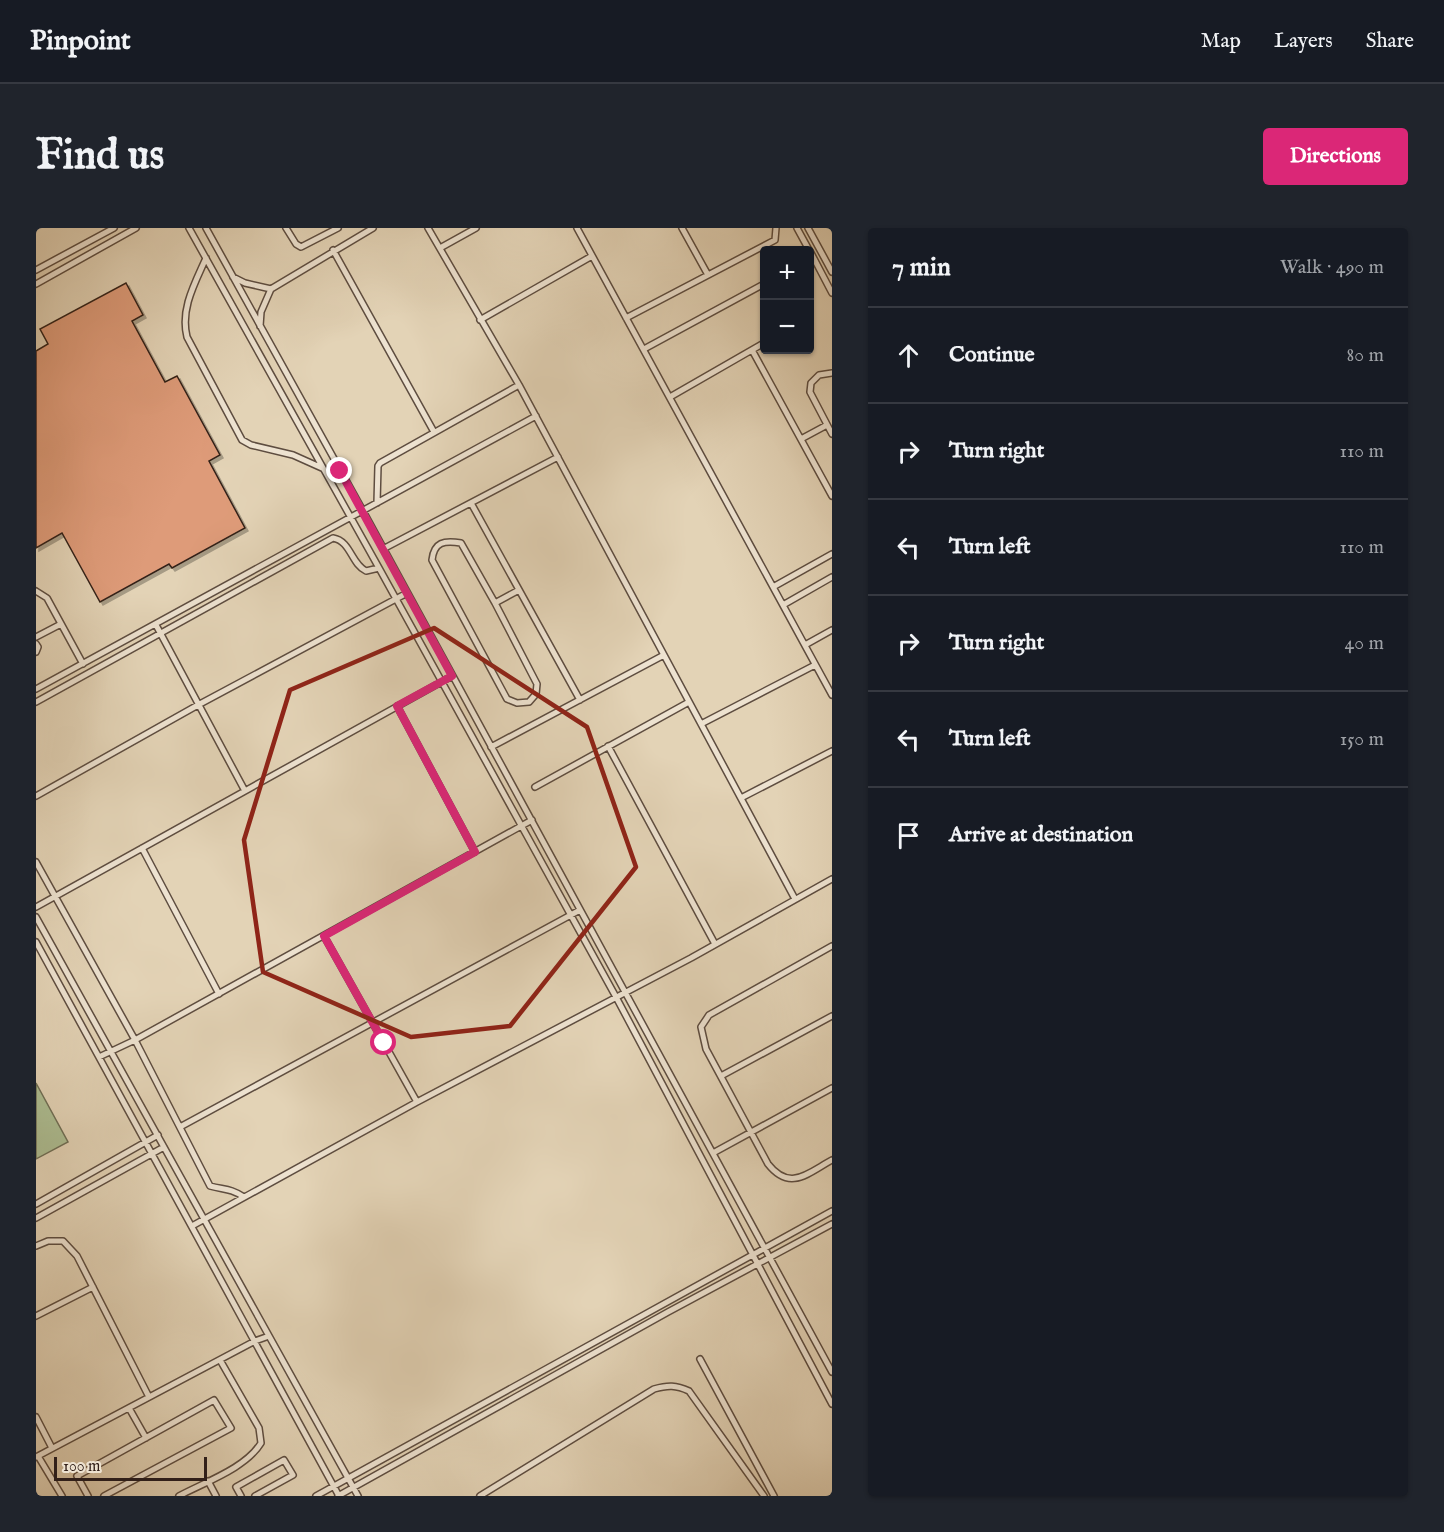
<!DOCTYPE html>
<html lang="en">
<head>
<meta charset="utf-8">
<style>
  :root { --surface:#171b24; --page:#20242c; --text:#f1f3f6; --muted:#9ea1a6; --line:#363941; --accent:#db2777 }
  body { margin:0; font-family:"IM FELL English",serif; background:var(--page); color:var(--text) }
  .controls { position:absolute; right:18px; top:18px; display:grid; overflow:hidden; border-radius:6px; box-shadow:0 2px 4px #0004 }
  .controls button { width:54px; height:54px; display:grid; place-items:center; padding:0; border:0; border-bottom:2px solid var(--line); background:var(--surface); color:var(--text); font:30px sans-serif }
  .scale { position:absolute; left:18px; bottom:15px; width:153px; box-sizing:border-box; padding-left:6px; border:3px solid #322019; border-top:0; font-size:16px; line-height:21px; white-space:nowrap; color:#322019; -webkit-text-stroke:4px #ede2d0; paint-order:stroke }
  .stop { position:absolute; width:18px; height:18px; margin:-14px; border:4px solid #db2777; border-radius:50%; background:#fff }
  .stop.end { background:#db2777; border-color:#fff; box-shadow:0 2px 6px #0008 }
  .list { margin:0; padding:0; list-style:none }
  h2 { display:flex; justify-content:space-between; align-items:center; height:78px; margin:0; padding:0 24px; font-size:26px }
  h2 small { font-size:20px; font-weight:400; color:var(--muted) }
  .list li { display:grid; grid-template-columns:39px 1fr auto; gap:18px; align-items:center; box-sizing:border-box; height:96px; padding:0 24px; border-top:2px solid var(--line) }
  .list b { display:block; font-size:22px; white-space:nowrap }
  .list em { font-size:20px; font-style:normal; color:var(--muted) }
  .icon { flex:none; width:33px; height:33px; fill:none; stroke:currentColor; stroke-width:2; stroke-linecap:round; stroke-linejoin:round }
  .map { position:relative; flex:none; width:796px; height:1268px; overflow:hidden; border-radius:6px }
  header { display:flex; align-items:center; gap:36px; box-sizing:border-box; height:84px; padding:0 30px; background:var(--surface); border-bottom:2px solid var(--line) }
  header strong { font-size:28px }
  nav { display:flex; gap:33px; margin-inline-start:auto; font-size:21px }
  .intro { display:flex; align-items:center; justify-content:space-between; box-sizing:border-box; height:144px; padding:0 36px }
  h1 { margin:0; font-size:42px }
  .button { padding:15px 27px; border-radius:6px; background:var(--accent); color:#fff; font-size:21px; font-weight:700 }
  main { display:flex; gap:36px; padding:0 36px }
  aside { flex:1; background:var(--surface); border-radius:6px; box-shadow:0 2px 4px #0004 }
  .map>svg:first-child { display:block }
  .green { fill:#adbe93; stroke:#706f56; stroke-width:1.5 }
  .building { fill:#de9b79; stroke:#322019; stroke-width:1.5; filter:url(#shadow) }
  .lines { fill:none; stroke-linecap:round; stroke-linejoin:round }
  .service-casing { stroke:#5e4d40; stroke-width:8 }
  .service { stroke:#ede2d0; stroke-width:5 }
  .route { stroke:#db2777; stroke-width:8 }
  .marked { fill:none; stroke:#8f2418; stroke-width:4.5; stroke-linejoin:round }
</style>
</head>
<body>
<header>
<strong>Pinpoint</strong>
<nav><a>Map</a><a>Layers</a><a>Share</a></nav>
</header>
<div class="intro"><h1>Find us</h1><a class="button">Directions</a></div>
<main>
<div class="map">
<svg width="796" height="1268" viewBox="0 0 796 1268">
  <defs>
    <filter id="shadow"><feDropShadow dx="3" dy="3" stdDeviation="0" flood-color="#0004"/></filter>
  </defs>
  <rect width="100%" height="100%" fill="#e3d3b6"/>
  <filter id="stains"><feTurbulence type="fractalNoise" baseFrequency=".00333" numOctaves="4"/><feColorMatrix values="0 0 0 0 .2 0 0 0 0 .09 0 0 0 0 .02 0 0 0 .5 -.17"/></filter>
  <radialGradient id="worn" r=".72"><stop offset=".6" stop-color="#630" stop-opacity="0"/><stop offset="1" stop-color="#630" stop-opacity=".3"/></radialGradient>
  <path class="green" d="M 0,855 L 32,914 L 0,931 Z"/>
  <path class="building" d="M 90,55 L 107,87 L 96,93 L 129,154 L 141,148 L 184,227 L 173,233 L 209,300 L 136,340 L 133,336 L 64,374 L 26,305 L 0,320 L 0,123 L 12,116 L 4,101 Z"/>
  <g class="lines">
    <defs>
      <path id="service" d="M 153,0 L 343,340 L 580,769 L 796,1176
        M 170,0 L 327,283 L 796,1144
        M 250,0 L 260,16 L 265,19 L 302,0
        M 392,0 L 483,157 L 759,671
        M 541,0 L 796,467
        M 646,0 L 672,47
        M 761,0 L 773,22
        M 772,0 L 796,44
        M 404,20 L 440,0
        M 297,22 L 398,204
        M 774,23 L 796,65
        M 170,30 C 159,55 144,81 151,109 L 206,212 L 215,217 L 257,227 L 286,240
        M 0,42 L 78,0
        M 197,49 L 209,55 L 235,61
        M 0,56 L 100,0
        M 590,90 L 739,12 L 740,0
        M 444,92 L 556,28
        M 224,98 L 225,84 L 235,61 L 337,0
        M 608,121 L 728,56
        M 716,122 L 796,268
        M 796,145 L 783,147 L 775,155 L 774,164 L 796,206
        M 634,169 L 728,115
        M 765,211 L 791,197
        M 341,275 L 342,238 L 344,235 L 483,157
        M 435,275 L 544,472
        M 347,321 L 522,229
        M 737,359 L 796,326
        M 0,363 L 11,370 L 47,436
        M 459,375 L 425,315 C 408,312 398,314 396,332 L 471,471 L 481,475 L 493,474 L 500,466 L 501,456 L 459,375 L 483,362
        M 747,377 L 796,349
        M 120,397 L 209,563
        M 0,409 L 25,396
        M 0,416 L 2,419 L 0,424
        M 769,417 L 796,402
        M 0,461 L 500,188
        M 0,474 L 297,310 C 315,313 315,336 330,343 L 343,340
        M 361,478 L 439,624
        M 665,496 L 779,437
        M 572,518 L 679,716
        M 455,519 L 628,427
        M 499,559 L 653,474
        M 0,568 L 162,477 L 371,365
        M 705,570 L 796,523
        M 106,620 L 183,766
        M 0,634 L 99,812 L 174,958 C 189,962 194,960 208,969
        M 0,679 L 416,448
        M 0,689 L 322,1268
        M 288,708 L 381,874
        M 0,714 L 303,1268
        M 796,718 L 673,787 L 665,799 L 670,821 L 732,936 C 754,964 772,945 796,932
        M 63,829 L 99,812 L 496,592
        M 685,848 L 796,788
        M 144,899 L 544,682
        M 677,925 L 796,860
        M 0,976 L 122,907
        M 0,990 L 128,919
        M 156,998 L 381,874 L 655,730 L 796,651
        M 0,1018 L 12,1013 L 27,1013 L 41,1028 L 113,1169
        M 0,1088 L 57,1059
        M 664,1131 L 738,1268
        M 93,1180 L 110,1210
        M 0,1189 L 16,1220
        M 2,1228 L 26,1268
        M 0,1229 L 219,1113 L 233,1108
        M 172,1253 L 180,1268
        M 52,1268 L 41,1248 L 178,1172 L 195,1200 L 68,1268
        M 143,1268 C 169,1254 210,1240 225,1215 L 223,1200 L 184,1132
        M 205,1268 L 200,1259 L 248,1232 L 257,1247 L 219,1268
        M 280,1268 L 796,983
        M 302,1268 L 632,1084 L 796,996
        M 444,1268 L 618,1161 C 632,1157 640,1157 653,1163 L 728,1268"/>
    </defs>
    <use href="#service" class="service-casing"/>
    <use href="#service" class="service"/>
  </g>
  <g class="lines">
    <path class="route" d="M 304,243 L 416,448 L 361,478 L 439,624 L 288,708 L 348,815"/>
  </g>
  <path class="marked" d="M 398,400 L 551,499 L 600,639 L 474,798 L 375,809 L 227,744 L 208,612 L 254,462 Z"/>
  <rect width="100%" height="100%" filter="url(#stains)"/>
  <rect width="100%" height="100%" fill="url(#worn)"/>
</svg>
<div class="controls">
<button>+</button>
<button>−</button>
</div>
<div class="scale">100 m</div>
<div class="stop" style="left:348px;top:815px"></div>
<div class="stop end" style="left:304px;top:243px"></div>
</div>
<aside>
<h2>7 min<small>Walk · 490 m</small></h2>
<ul class="list">
<li><svg class="icon" aria-label="ahead" viewBox="0 0 24 24"><path d="M12 20V5M6 11l6-6 6 6"/></svg><div><b>Continue</b></div><em>80 m</em></li>
<li><svg class="icon" aria-label="right" viewBox="0 0 24 24"><path d="M7 20v-9h11M14 6l5 5-5 5"/></svg><div><b>Turn right</b></div><em>110 m</em></li>
<li><svg class="icon" aria-label="left" viewBox="0 0 24 24"><path d="M17 20v-9H6M10 6l-5 5 5 5"/></svg><div><b>Turn left</b></div><em>110 m</em></li>
<li><svg class="icon" aria-label="right" viewBox="0 0 24 24"><path d="M7 20v-9h11M14 6l5 5-5 5"/></svg><div><b>Turn right</b></div><em>40 m</em></li>
<li><svg class="icon" aria-label="left" viewBox="0 0 24 24"><path d="M17 20v-9H6M10 6l-5 5 5 5"/></svg><div><b>Turn left</b></div><em>150 m</em></li>
<li><svg class="icon" aria-label="arrive" viewBox="0 0 24 24"><path d="M6 21V4h12l-3 4 3 4H6"/></svg><div><b>Arrive at destination</b></div></li>
</ul>
</aside>
</main>
</body>
</html>
